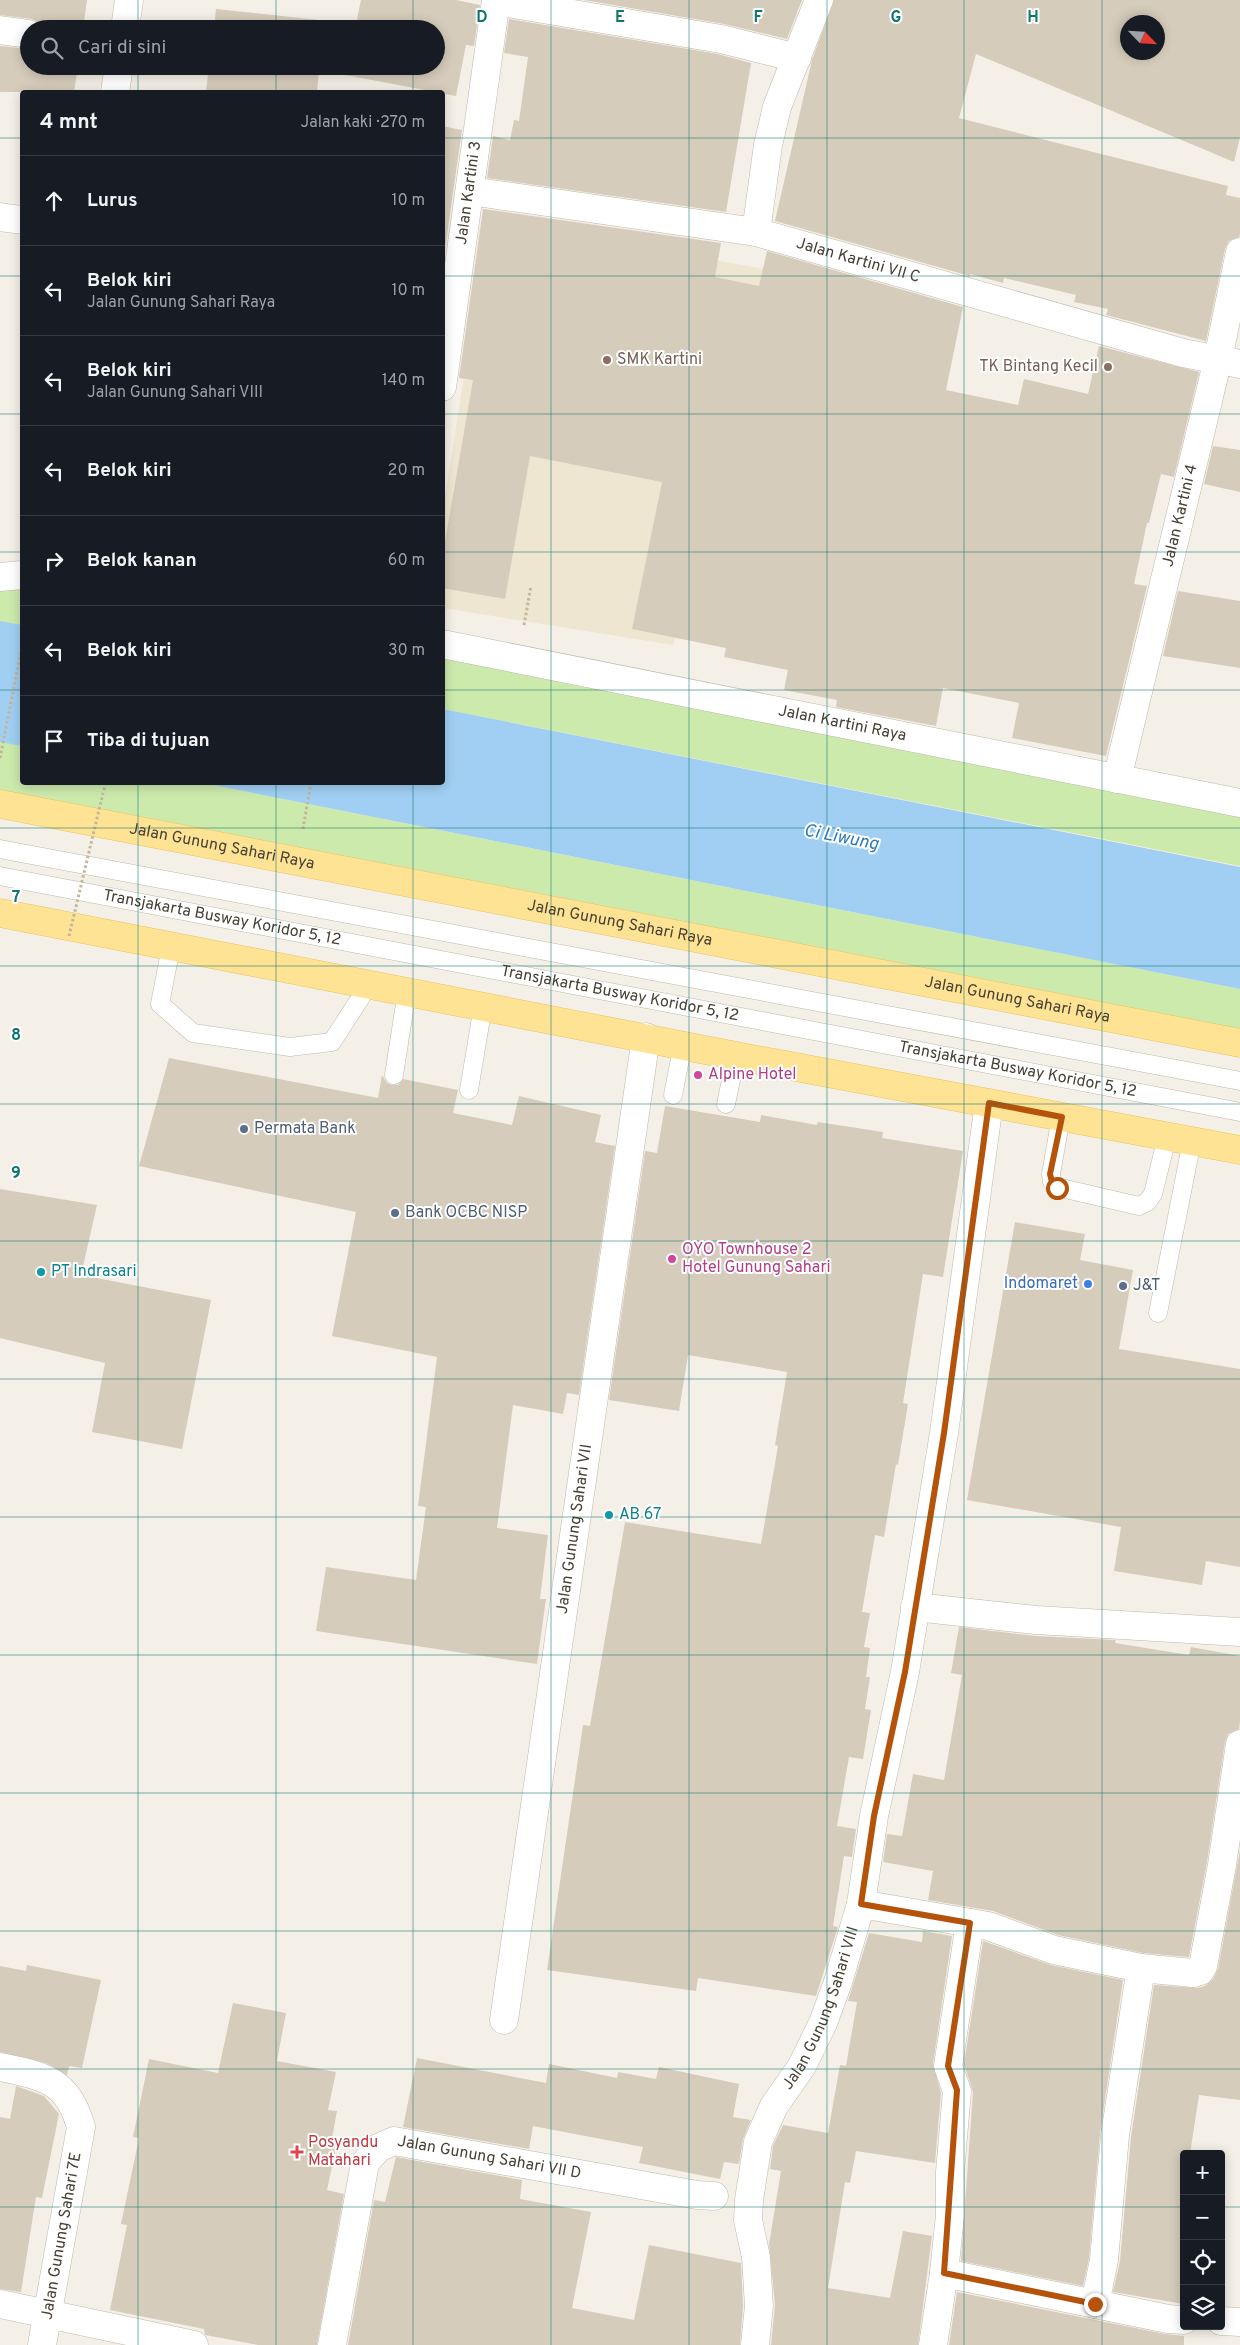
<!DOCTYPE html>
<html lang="id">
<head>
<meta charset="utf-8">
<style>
  :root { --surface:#171b24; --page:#20242c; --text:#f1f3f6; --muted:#9ea1a6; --line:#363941 }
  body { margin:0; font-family:Overpass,sans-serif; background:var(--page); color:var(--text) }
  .controls { position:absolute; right:15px; bottom:15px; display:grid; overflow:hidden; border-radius:5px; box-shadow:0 2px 12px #0003 }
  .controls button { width:45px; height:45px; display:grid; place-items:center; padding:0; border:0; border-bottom:1px solid var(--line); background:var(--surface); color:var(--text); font:25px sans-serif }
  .compass { position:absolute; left:1120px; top:15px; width:45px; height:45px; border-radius:50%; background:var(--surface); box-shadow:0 2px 12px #0003; rotate:115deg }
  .stop { position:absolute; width:15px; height:15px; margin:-11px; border:4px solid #b45309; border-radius:50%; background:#fff }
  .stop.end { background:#b45309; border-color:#fff; box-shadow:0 1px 5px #0008 }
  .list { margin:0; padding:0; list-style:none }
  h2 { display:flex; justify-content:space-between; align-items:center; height:65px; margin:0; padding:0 20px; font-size:21px }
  h2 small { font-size:16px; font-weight:400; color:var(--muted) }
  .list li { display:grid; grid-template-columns:32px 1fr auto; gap:15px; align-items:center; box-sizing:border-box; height:90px; padding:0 20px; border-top:1px solid var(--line) }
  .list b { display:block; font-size:19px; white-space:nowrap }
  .list p { margin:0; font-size:16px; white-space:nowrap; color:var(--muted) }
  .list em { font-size:16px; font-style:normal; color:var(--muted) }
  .icon { flex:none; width:28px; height:28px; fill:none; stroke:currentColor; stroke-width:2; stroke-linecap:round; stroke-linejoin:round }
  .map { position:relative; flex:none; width:1240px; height:2345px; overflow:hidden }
  .search { position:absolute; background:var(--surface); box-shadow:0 2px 12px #0003; left:20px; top:20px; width:425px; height:55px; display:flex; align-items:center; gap:12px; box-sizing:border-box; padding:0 18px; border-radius:28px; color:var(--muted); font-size:19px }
  .panel { position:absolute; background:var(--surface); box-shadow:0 2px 12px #0003; left:20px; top:90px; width:425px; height:695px; border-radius:5px }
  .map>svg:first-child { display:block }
  .education { fill:#eee6d0 }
  .green { fill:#cdeaad }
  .water { fill:#a0cff3 }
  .building { fill:#d6ccbb; fill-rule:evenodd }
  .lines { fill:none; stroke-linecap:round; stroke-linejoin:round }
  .service-casing { stroke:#c0b8a9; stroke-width:19 }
  .minor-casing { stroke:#c0b8a9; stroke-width:29 }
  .tertiary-casing { stroke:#c0b8a9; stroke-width:29 }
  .primary-casing { stroke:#e9c360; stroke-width:29 }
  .path { stroke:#c2b599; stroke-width:3; stroke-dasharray:2.5 2.5; stroke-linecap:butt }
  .service { stroke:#fff; stroke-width:18 }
  .minor { stroke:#fff; stroke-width:28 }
  .tertiary { stroke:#fff; stroke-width:28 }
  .primary { stroke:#ffe395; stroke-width:28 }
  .path-bridge { stroke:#c2b599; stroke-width:3; stroke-dasharray:2.5 2.5; stroke-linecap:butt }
  .route { stroke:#b45309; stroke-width:6 }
  .grid { fill:none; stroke:#0f766e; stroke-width:1; stroke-opacity:0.55 }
  .education-dot { fill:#8d6e63; stroke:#fff; stroke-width:2 }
  .hotel-dot { fill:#d1479c; stroke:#fff; stroke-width:2 }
  .service-dot { fill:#5c6f8a; stroke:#fff; stroke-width:2 }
  .culture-dot { fill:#0f9aa8; stroke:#fff; stroke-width:2 }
  .shop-dot { fill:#3f7fe0; stroke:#fff; stroke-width:2 }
  .health-dot { fill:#e0444e; stroke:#fff; stroke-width:2 }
  .labels { text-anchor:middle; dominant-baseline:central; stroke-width:4; stroke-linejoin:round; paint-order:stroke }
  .street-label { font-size:16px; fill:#474135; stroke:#fff }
  .education-label { font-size:16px; fill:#785e54; stroke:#fff; text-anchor:start }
  .hotel-label { font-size:16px; fill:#b23c85; stroke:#fff; text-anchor:start }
  .service-label { font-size:16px; fill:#4e5e75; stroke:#fff; text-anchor:start }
  .culture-label { font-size:16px; fill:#0d838f; stroke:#fff; text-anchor:start }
  .shop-label { font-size:16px; fill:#366cbe; stroke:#fff; text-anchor:end }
  .health-label { font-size:16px; fill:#be3a42; stroke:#fff; text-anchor:start }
  .water-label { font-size:18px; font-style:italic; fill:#2978b8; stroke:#fff }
  .grid-label { font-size:16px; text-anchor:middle; font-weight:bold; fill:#0f766e; stroke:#fff; stroke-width:4; stroke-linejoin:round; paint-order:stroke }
</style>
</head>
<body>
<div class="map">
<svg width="1240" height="2345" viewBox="0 0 1240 2345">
  <rect width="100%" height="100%" fill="#f4f0e7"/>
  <path class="education" d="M 489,219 L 764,269 L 673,645 L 443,608 L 443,509 Z"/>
  <path class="green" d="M 22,575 L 22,626 L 0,622 L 0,577 Z
    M 442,644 L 1240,802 L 1240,866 L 443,709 Z
    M 0,741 L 22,746 L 22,782 L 203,783 L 1240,989 L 1240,1043 L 0,804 Z"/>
  <path class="water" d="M 0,621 L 22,625 L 22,746 L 0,742 Z
    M 443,709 L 1240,867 L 1240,989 L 203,783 L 442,782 Z"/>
  <path class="building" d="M 0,0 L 87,0 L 83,29 L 44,29 L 39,22 L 32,19 L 0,15 Z
    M 361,0 L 456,0 L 480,5 L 474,46 L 466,45 L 456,96 L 319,70 L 317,92 L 206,92 L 209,66 L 436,66 L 436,29 L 214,29 L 216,9 L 356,24 Z
    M 584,0 L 802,0 L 787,39 L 724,24 Z
    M 834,0 L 1240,0 L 1240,137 L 1234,162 L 976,54 L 959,118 L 1228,186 L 1226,195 L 1240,198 L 1240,234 L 1239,237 L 1229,241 L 1225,249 L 1206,341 L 1106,315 L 1108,309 L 1074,302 L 1076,295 L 1004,278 L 1003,283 L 970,274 L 970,276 L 775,221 L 812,60 ZM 1128,22 L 1158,22 L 1158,52 L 1128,52 Z
    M 509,19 L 718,54 L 751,63 L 726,212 L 487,178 L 493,136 L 510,140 L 514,120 L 519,121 L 528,57 L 504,53 Z
    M 0,46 L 29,49 L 29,66 L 78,66 L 74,92 L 0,92 Z
    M 442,126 L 462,130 L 442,270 Z
    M 483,209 L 721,243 L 715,277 L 759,286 L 767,251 L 963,307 L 946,390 L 1018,405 L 1024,379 L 1088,394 L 1099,346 L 1199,372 L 1174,477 L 1161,474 L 1149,523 L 1147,523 L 1134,584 L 1147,586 L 1106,756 L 1012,738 L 1019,703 L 943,688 L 936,726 L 836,707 L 837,700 L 784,690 L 788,670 L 724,657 L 726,648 L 632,629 L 662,482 L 530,456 L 505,599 L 442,588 L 442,559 L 473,380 L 459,378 Z
    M 1213,446 L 1240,450 L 1240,492 L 1204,484 Z
    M 1178,591 L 1240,601 L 1240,668 L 1163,656 Z
    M 169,1058 L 378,1098 L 382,1075 L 387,1083 L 392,1085 L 398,1085 L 403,1079 L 458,1090 L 453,1113 L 512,1125 L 519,1096 L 601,1115 L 595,1142 L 615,1146 L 579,1395 L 567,1393 L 563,1414 L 513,1405 L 497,1528 L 548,1535 L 540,1599 L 546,1599 L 537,1664 L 316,1631 L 326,1567 L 416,1580 L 426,1507 L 418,1506 L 437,1357 L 332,1336 L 356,1212 L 139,1166 Z
    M 665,1106 L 760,1122 L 761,1115 L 817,1125 L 818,1122 L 883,1132 L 882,1138 L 963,1151 L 943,1277 L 923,1274 L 903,1403 L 908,1404 L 898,1465 L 896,1464 L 884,1537 L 875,1535 L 862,1612 L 870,1613 L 864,1647 L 870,1648 L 866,1677 L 870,1677 L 865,1709 L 871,1710 L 863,1759 L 849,1757 L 837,1826 L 856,1829 L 852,1857 L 844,1856 L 833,1926 L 838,1927 L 816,1996 L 698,1978 L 696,1991 L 547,1970 L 583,1725 L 590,1726 L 625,1522 L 761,1544 L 778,1446 L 775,1445 L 787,1372 L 688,1355 L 679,1411 L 609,1400 L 645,1151 L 657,1153 Z
    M 0,1189 L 97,1205 L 81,1275 L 211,1300 L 182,1449 L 92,1432 L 105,1363 L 0,1338 Z
    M 1015,1222 L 1085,1234 L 1080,1260 L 1133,1270 L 1119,1349 L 1240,1369 L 1240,1567 L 1206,1561 L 1202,1585 L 1114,1571 L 1121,1527 L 967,1500 Z
    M 959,1627 L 1035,1636 L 1116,1640 L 1115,1643 L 1189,1655 L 1191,1647 L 1240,1656 L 1240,1722 L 1239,1729 L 1228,1734 L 1225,1742 L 1207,1862 L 1189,1957 L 1143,1953 L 1058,1935 L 993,1911 L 928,1900 L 933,1871 L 883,1862 L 887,1834 L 902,1836 L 913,1774 L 944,1780 L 962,1675 L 951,1673 Z
    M 1240,1850 L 1240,2100 L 1199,2095 L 1190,2154 L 1184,2154 L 1182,2202 L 1184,2203 L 1184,2304 L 1113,2292 L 1120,2261 L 1131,2137 L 1154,1985 L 1197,1988 L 1205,1986 L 1213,1979 L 1218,1969 Z
    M 923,1931 L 952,1936 L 933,2064 L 941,2093 L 935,2163 L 856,2151 L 850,2183 L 845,2182 L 828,2288 L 890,2298 L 903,2231 L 932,2236 L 918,2345 L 771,2345 L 775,2305 L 769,2244 L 781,2171 L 770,2169 L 773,2146 L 783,2125 L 828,2133 L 840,2065 L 846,2066 L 857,2002 L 848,2001 L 869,1933 L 922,1942 Z
    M 983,1941 L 1051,1965 L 1123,1980 L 1100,2133 L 1089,2258 L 1083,2286 L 961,2261 L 973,2092 L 964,2064 Z
    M 27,1965 L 101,1980 L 82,2068 L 69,2066 L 67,2075 L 46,2063 L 0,2052 L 0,1966 L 26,1971 Z
    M 233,2003 L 286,2013 L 277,2061 L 336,2072 L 328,2110 L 337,2111 L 332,2138 L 338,2139 L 327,2190 L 344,2194 L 317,2345 L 258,2345 L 205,2335 L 204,2329 L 110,2310 L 127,2225 L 121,2224 L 139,2138 L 133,2137 L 149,2059 L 218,2073 Z
    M 417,2058 L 546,2083 L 549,2064 L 617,2078 L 618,2072 L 656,2079 L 659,2067 L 739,2084 L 733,2117 L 751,2120 L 743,2139 L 739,2164 L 724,2162 L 720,2179 L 639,2163 L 643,2147 L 533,2126 L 529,2149 L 403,2127 Z
    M 16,2086 L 44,2096 L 59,2114 L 42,2198 L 36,2197 L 21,2292 L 0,2289 L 0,2117 L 10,2119 Z
    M 396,2157 L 522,2180 L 520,2199 L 591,2212 L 572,2308 L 634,2320 L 649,2245 L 741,2263 L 743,2306 L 740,2345 L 348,2345 L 374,2200 L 385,2202 Z
    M 957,2292 L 1165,2334 L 1184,2336 L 1184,2345 L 949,2345 Z"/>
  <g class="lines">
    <defs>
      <g id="service">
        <path d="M 0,849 L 1240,1081"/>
        <path id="s1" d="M 0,876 L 1240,1112"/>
        <path d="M 171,947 L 160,1004 L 193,1033 L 290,1047 L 332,1042 L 361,997 L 361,982"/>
        <path d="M 394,1075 L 407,991"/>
        <path d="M 469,1090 L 483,1006"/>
        <path d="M 673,1095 L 683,1044"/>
        <path d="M 726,1104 L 736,1056"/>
        <path d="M 1061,1117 L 1051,1174 L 1052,1182 L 1057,1187 L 1139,1206 L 1147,1202 L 1153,1194 L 1167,1137"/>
        <path d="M 1158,1313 L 1192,1141"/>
      </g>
      <g id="minor">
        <path d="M 496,1 L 721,39 L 797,58"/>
        <path d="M 0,30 L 29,34"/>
        <path id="s2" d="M 470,191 L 756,232 L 1183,353 L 1240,364"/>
        <path d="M 0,217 L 22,220"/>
        <path d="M 756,232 L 768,145 L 777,107 L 819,0"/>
        <path id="s3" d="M 442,387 L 496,0"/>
        <path id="s4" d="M 1117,779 L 1218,359 L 1240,252"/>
        <path d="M 915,1607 L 1036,1620 L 1240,1632"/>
        <path d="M 861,1904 L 988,1926 L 1054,1950 L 1141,1968"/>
        <path id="s5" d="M 504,2020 L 646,1037"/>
        <path d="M 0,2067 C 44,2076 68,2080 81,2127 L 42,2345"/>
        <path d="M 944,2273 L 950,2215 L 950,2172 L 957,2091 L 948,2066 L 970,1923"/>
        <path d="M 0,2304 L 194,2345"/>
        <path d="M 1095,2304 L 1168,2319 L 1184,2320"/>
        <path d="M 1221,2321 L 1240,2322"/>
        <path id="s6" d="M 332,2345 L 365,2163 L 378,2148 L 394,2141 L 697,2195 L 714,2196"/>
        <path id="s7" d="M 755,2345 L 759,2306 L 756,2257 L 748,2220 L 749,2200 L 758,2142 L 774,2106 L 802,2066 L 823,2023 L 838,1982 L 861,1904 L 874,1816 L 905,1672 L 944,1433 L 989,1103"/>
        <path d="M 933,2345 L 944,2273 L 1095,2304 L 1104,2260 L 1115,2135 L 1141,1968 L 1193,1973 L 1200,1971 L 1203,1966 L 1222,1865 L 1240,1744"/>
      </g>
      <g id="tertiary">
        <path d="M 125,29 L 129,0"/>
        <path d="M 115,92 L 119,66"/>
        <path d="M 0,577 L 22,575"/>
        <path id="s8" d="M 442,644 L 1240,803"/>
      </g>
      <g id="primary">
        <path id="s9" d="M 0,804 L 1240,1043"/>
        <path d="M 0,913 L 736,1056 L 1240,1150"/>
      </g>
    </defs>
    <use href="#service" class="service-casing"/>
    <use href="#minor" class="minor-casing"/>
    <use href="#tertiary" class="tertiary-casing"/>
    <use href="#primary" class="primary-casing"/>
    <path class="path" d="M 524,625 L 531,586
      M 0,758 L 22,646
      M 104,790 L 106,782
      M 303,829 L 311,782"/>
    <use href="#service" class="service"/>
    <use href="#minor" class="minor"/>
    <use href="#tertiary" class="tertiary"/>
    <use href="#primary" class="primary"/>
    <path class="path-bridge" d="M 69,936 L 103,793"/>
  </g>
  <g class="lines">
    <path class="route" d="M 1057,1188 L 1052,1182 L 1050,1174 L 1062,1117 L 989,1103 L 944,1433 L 905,1672 L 874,1816 L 861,1904 L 970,1923 L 948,2066 L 957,2090 L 944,2273 L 1095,2304"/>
  </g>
  <path class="grid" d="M 138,0 L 138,29M 276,0 L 276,29M 413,0 L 413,29M 551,0 L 551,2345M 689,0 L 689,2345M 827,0 L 827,2345M 964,0 L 964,2345M 1102,0 L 1102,2345M 138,66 L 138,92M 276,66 L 276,92M 413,66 L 413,92M 0,138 L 22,138M 442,138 L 1240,138M 0,276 L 22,276M 442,276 L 1240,276M 0,414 L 22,414M 442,414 L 1240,414M 0,552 L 22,552M 442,552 L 1240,552M 0,690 L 22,690M 442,690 L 1240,690M 138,782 L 138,2345M 276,782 L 276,2345M 413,782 L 413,2345M 0,828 L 1240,828M 0,966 L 1240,966M 0,1104 L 1240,1104M 0,1241 L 1240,1241M 0,1379 L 1240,1379M 0,1517 L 1240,1517M 0,1655 L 1240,1655M 0,1793 L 1240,1793M 0,1931 L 1240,1931M 0,2069 L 1240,2069M 0,2207 L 1184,2207M 1221,2207 L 1240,2207"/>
  <g class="education-dot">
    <circle cx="607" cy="360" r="5"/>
    <circle cx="1108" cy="367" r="5"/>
  </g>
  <g class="hotel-dot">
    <circle cx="698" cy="1075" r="5"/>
    <circle cx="672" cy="1259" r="5"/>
  </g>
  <g class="service-dot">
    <circle cx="244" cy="1129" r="5"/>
    <circle cx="395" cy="1213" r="5"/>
    <circle cx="1123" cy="1286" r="5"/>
  </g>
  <g class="culture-dot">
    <circle cx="41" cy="1272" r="5"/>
    <circle cx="609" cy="1515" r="5"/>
  </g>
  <circle class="shop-dot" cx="1088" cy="1284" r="5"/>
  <path class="health-dot" d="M294.5 2144.5h5v5h5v5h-5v5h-5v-5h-5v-5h5z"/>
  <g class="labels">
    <g class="street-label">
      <text stroke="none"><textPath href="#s3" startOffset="196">Jalan Kartini 3</textPath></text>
      <text stroke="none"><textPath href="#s2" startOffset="395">Jalan Kartini VII C</textPath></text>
      <text stroke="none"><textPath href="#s4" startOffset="271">Jalan Kartini 4</textPath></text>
      <text stroke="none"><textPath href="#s8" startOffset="408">Jalan Kartini Raya</textPath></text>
      <text stroke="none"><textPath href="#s9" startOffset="226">Jalan Gunung Sahari Raya</textPath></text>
      <text stroke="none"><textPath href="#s1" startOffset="226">Transjakarta Busway Koridor 5, 12</textPath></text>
      <text stroke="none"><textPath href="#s9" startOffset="631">Jalan Gunung Sahari Raya</textPath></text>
      <text stroke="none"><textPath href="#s1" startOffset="631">Transjakarta Busway Koridor 5, 12</textPath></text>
      <text stroke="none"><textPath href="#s9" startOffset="1036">Jalan Gunung Sahari Raya</textPath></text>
      <text stroke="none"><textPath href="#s1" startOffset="1036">Transjakarta Busway Koridor 5, 12</textPath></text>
      <text stroke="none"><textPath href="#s5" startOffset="496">Jalan Gunung Sahari VII</textPath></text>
      <text stroke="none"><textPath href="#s7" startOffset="354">Jalan Gunung Sahari VIII</textPath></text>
      <text stroke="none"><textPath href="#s6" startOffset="319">Jalan Gunung Sahari VII D</textPath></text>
      <text transform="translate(62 2236) rotate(-80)">Jalan Gunung Sahari 7E</text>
    </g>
    <g class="education-label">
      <text x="617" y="360">SMK Kartini</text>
      <text x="1098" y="367" text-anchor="end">TK Bintang Kecil</text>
    </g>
    <g class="hotel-label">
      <text x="708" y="1075">Alpine Hotel</text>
      <text x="682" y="1250">OYO Townhouse 2<tspan x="682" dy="18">Hotel Gunung Sahari</tspan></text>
    </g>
    <g class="service-label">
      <text x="254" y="1129">Permata Bank</text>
      <text x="405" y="1213">Bank OCBC NISP</text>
      <text x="1133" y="1286">J&amp;T</text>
    </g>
    <g class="culture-label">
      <text x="51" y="1272">PT Indrasari</text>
      <text x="619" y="1515">AB 67</text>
    </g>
    <g class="shop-label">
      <text x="1078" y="1284">Indomaret</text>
    </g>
    <g class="health-label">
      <text x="308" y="2143">Posyandu<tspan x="308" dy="18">Matahari</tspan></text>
    </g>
    <g class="water-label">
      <text transform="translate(841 838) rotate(11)">Ci Liwung</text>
    </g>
  </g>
  <g class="grid-label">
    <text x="482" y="22">D</text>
    <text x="620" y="22">E</text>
    <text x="758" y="22">F</text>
    <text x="896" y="22">G</text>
    <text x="1033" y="22">H</text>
    <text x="16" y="902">7</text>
    <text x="16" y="1040">8</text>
    <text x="16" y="1178">9</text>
  </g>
</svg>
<div class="controls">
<button>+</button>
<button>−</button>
<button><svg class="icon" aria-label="locate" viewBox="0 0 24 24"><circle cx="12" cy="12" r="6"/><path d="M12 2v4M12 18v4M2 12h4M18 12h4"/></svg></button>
<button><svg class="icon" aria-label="layers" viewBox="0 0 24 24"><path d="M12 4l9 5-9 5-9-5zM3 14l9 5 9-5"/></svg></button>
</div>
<svg class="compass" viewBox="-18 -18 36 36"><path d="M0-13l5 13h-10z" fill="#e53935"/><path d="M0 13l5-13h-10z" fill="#9ea1a6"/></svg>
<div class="stop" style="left:1057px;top:1188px"></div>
<div class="stop end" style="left:1095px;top:2304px"></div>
<div class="search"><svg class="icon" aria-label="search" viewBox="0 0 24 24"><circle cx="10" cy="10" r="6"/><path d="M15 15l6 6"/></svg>Cari di sini</div>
<section class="panel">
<h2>4 mnt<small>Jalan kaki · 270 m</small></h2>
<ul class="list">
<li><svg class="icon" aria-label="ahead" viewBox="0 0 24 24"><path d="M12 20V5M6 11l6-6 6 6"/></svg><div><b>Lurus</b></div><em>10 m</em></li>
<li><svg class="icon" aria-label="left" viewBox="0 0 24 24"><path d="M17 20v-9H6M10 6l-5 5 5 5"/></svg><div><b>Belok kiri</b><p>Jalan Gunung Sahari Raya</p></div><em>10 m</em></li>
<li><svg class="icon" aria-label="left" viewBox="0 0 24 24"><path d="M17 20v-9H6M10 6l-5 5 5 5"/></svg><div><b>Belok kiri</b><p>Jalan Gunung Sahari VIII</p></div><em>140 m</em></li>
<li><svg class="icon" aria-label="left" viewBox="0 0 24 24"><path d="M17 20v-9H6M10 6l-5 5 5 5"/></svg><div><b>Belok kiri</b></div><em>20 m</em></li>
<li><svg class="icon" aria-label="right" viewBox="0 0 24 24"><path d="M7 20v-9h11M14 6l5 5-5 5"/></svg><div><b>Belok kanan</b></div><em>60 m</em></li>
<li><svg class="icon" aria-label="left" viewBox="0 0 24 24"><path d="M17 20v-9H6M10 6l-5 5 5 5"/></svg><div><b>Belok kiri</b></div><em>30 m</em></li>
<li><svg class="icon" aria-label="arrive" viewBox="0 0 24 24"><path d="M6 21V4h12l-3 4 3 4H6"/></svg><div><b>Tiba di tujuan</b></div></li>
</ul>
</section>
</div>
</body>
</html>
